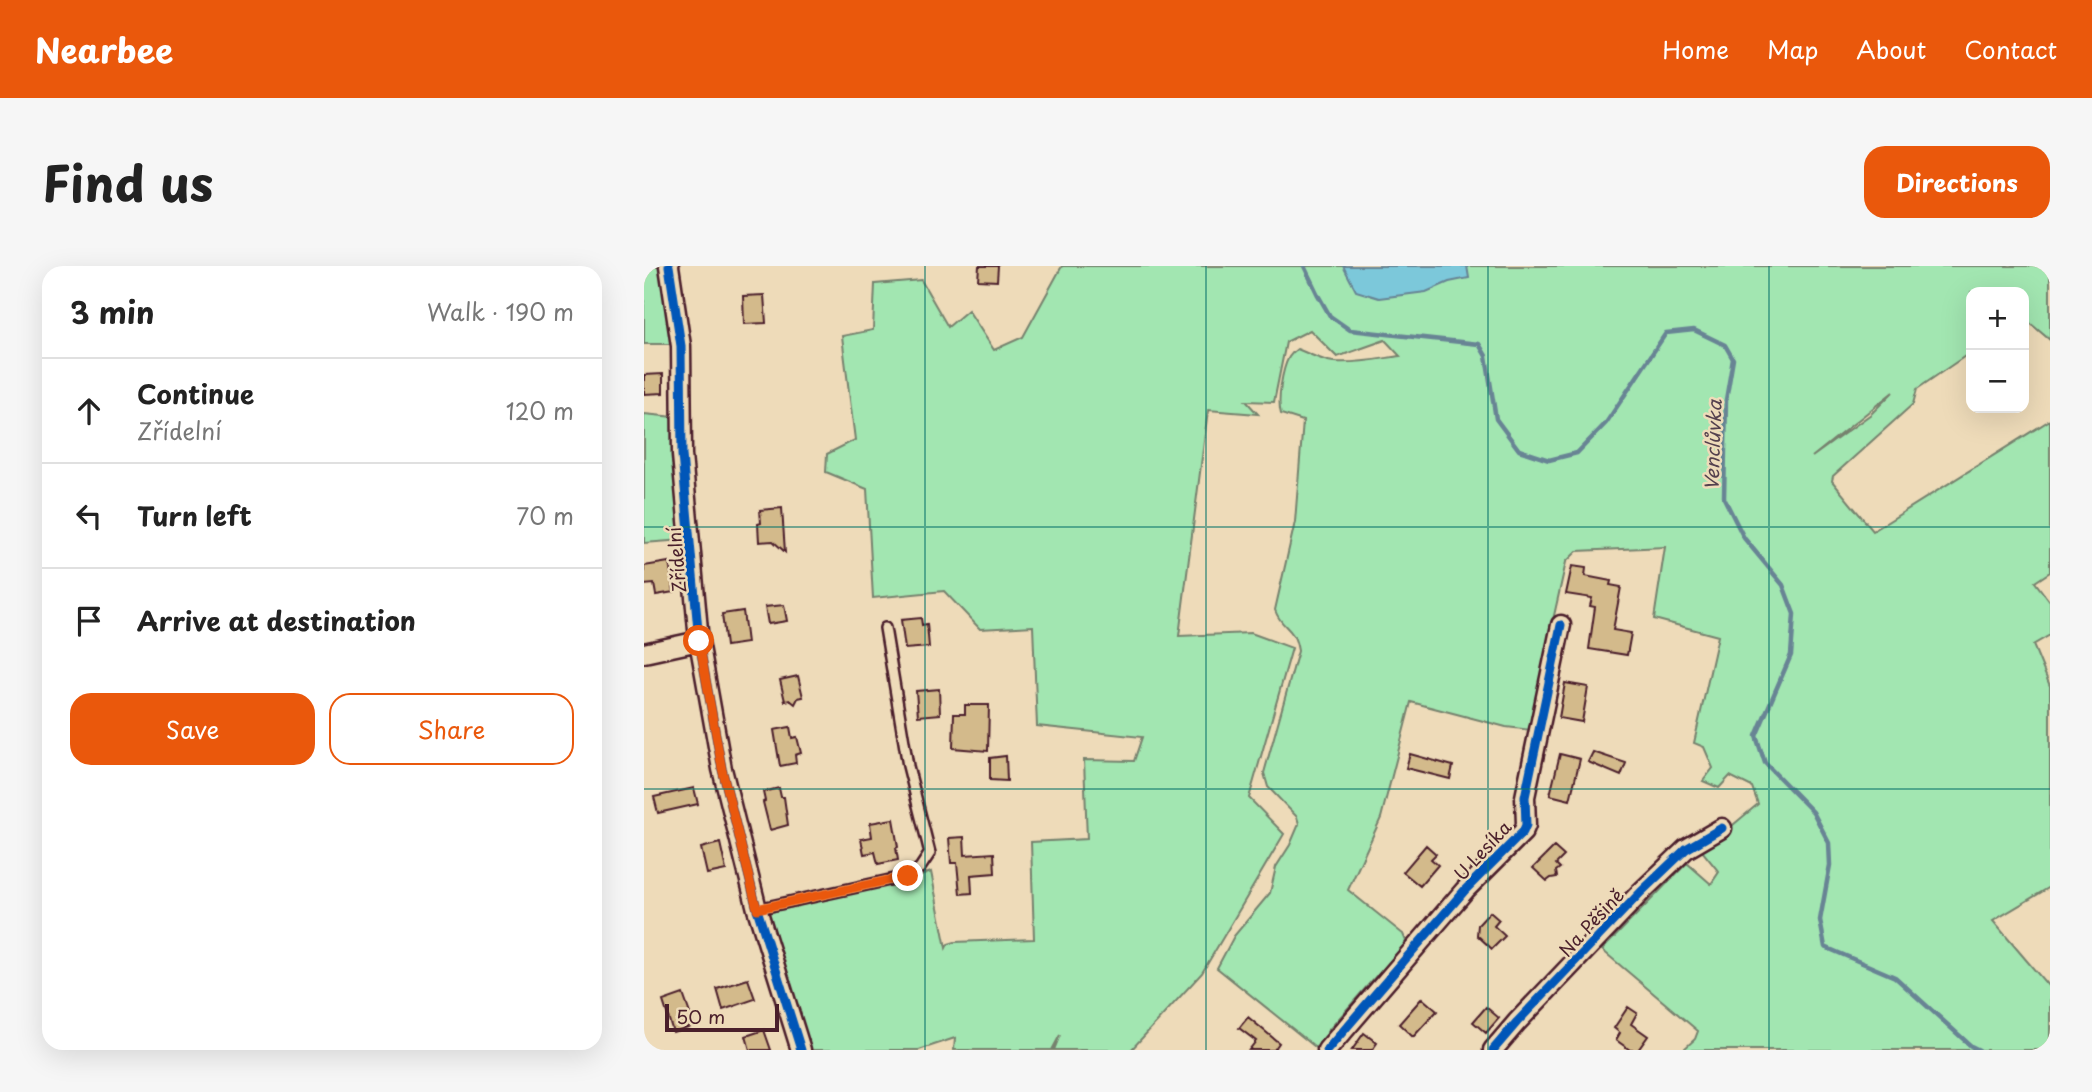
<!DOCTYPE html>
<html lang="en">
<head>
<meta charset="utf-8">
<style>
  :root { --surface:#fff; --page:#f6f6f6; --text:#222; --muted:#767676; --line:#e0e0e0; --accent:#ea580c }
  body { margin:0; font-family:"Playpen Sans",sans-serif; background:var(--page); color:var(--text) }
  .controls { position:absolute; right:21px; top:21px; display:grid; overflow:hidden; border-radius:14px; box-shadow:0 7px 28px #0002 }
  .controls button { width:63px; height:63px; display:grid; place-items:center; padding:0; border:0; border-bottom:2px solid var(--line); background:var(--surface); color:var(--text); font:35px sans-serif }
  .scale { position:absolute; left:21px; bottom:18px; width:114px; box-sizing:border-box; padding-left:7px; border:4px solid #4a1f2b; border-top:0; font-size:19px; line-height:24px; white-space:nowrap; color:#4a1f2b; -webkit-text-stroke:5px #eedbb9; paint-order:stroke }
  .stop { position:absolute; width:21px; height:21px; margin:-16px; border:5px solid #ea580c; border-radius:50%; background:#fff }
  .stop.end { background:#ea580c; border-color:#fff; box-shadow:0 2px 7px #0008 }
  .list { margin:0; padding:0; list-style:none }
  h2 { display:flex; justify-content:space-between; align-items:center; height:91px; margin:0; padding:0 28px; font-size:30px }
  h2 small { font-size:23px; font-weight:400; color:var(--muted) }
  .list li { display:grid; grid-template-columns:46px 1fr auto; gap:21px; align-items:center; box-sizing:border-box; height:105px; padding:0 28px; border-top:2px solid var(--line) }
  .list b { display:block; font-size:26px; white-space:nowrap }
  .list p { margin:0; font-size:23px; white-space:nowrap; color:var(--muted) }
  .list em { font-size:23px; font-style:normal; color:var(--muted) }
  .actions { display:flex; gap:14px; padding:21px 28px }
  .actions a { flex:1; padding:16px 0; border:2px solid var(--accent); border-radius:21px; text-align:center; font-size:24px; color:var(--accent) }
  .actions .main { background:var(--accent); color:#fff }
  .icon { flex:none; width:38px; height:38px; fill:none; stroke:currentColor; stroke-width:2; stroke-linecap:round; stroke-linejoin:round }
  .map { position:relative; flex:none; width:1406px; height:784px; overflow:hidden; border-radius:21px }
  header { display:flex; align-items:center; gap:42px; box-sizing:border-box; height:98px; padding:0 35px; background:var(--accent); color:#fff }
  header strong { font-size:33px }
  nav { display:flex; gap:38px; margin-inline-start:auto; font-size:24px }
  .intro { display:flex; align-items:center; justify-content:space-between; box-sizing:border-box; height:168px; padding:0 42px }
  h1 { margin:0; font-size:49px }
  .button { padding:18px 32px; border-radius:21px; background:var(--accent); color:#fff; font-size:24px; font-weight:700 }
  main { display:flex; gap:42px; padding:0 42px }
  aside { flex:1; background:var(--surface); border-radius:21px; box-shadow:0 7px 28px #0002 }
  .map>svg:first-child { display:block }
  .green { fill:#a2e6b1; stroke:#76826e; stroke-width:2; fill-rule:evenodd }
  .water { fill:#7bc8da; stroke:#678494; stroke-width:2 }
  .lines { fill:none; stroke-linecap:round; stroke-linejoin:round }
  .stream { stroke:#678494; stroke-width:4.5 }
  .building { fill:#d3ba8b; stroke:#4a1f2b; stroke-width:2 }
  .lane-casing { stroke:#4a1f2b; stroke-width:14 }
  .street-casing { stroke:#4a1f2b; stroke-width:23 }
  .lane { stroke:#eedbb9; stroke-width:9 }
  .street { stroke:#eedbb9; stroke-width:18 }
  .cycleway-casing { stroke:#eedbb9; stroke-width:13 }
  .cycleway { stroke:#0057b8; stroke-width:9 }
  .route { stroke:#ea580c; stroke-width:9 }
  .grid { fill:none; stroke:#0f766e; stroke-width:2; stroke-opacity:0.55 }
  .labels { text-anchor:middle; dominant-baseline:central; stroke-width:5; stroke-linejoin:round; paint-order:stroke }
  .street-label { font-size:18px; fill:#4a1f2b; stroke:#eedbb9 }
  .water-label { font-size:19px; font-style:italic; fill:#54414e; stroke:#eedbb9 }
</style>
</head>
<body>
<header>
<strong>Nearbee</strong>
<nav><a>Home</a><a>Map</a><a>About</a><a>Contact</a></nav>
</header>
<div class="intro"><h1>Find us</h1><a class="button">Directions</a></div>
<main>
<aside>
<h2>3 min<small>Walk · 190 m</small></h2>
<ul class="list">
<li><svg class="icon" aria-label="ahead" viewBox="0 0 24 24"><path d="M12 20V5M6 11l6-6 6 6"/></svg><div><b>Continue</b><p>Zřídelní</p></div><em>120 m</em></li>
<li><svg class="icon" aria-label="left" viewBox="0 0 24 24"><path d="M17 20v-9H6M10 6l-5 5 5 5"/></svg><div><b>Turn left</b></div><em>70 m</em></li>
<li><svg class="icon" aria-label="arrive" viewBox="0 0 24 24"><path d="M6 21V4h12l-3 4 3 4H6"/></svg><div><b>Arrive at destination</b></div></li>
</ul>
<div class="actions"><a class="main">Save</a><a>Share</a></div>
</aside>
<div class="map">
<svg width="1406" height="784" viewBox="0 0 1406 784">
  <rect width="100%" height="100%" fill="#eedbb9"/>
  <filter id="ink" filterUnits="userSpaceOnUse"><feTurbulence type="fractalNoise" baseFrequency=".0143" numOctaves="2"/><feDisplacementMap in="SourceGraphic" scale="14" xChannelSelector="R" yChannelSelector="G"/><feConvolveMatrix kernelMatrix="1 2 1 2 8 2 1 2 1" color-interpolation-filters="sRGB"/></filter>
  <g filter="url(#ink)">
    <path class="green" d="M 0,0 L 21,0 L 29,78 L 0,78 Z
      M 418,0 L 1406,0 L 1406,74 L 1380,52 L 1380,26 L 1327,26 L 1327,86 L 1273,123 L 1269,138 L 1189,210 L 1188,215 L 1229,265 L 1406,154 L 1406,306 L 1391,316 L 1406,336 L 1406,369 L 1389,379 L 1406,420 L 1406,621 L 1349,655 L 1406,722 L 1406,784 L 1039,784 L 1051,773 L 1054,765 L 958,684 L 1043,597 L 1067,618 L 1075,606 L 1058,585 L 1114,538 L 1108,521 L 1086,510 L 1075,522 L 1059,515 L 1069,502 L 1060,481 L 1050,477 L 1074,370 L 1010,353 L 1021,281 L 933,285 L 922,296 L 905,372 L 893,451 L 887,464 L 862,461 L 767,436 L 737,552 L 704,624 L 759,668 L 762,675 L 760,681 L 736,710 L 732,710 L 683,766 L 683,774 L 675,784 L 573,702 L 590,670 L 626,627 L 632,601 L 646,579 L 655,558 L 653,551 L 624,521 L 620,507 L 654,385 C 650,359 638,364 631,344 L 651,256 L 659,155 L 637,148 C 633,135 638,103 645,91 C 647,88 650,85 653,83 C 664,87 678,95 690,96 C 711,98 735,93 756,90 L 741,74 L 693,91 L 666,64 L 642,76 L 630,136 L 602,135 L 614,148 L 564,144 L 535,370 L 607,367 L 648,382 L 605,532 L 640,568 L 558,707 L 487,784 L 410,784 L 416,769 L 408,784 L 310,784 L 311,772 L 275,784 L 162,784 L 123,647 L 272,612 L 287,606 L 302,682 L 304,678 L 311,676 L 390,673 L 387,576 L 443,573 L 440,494 L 490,495 L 498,471 L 393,460 L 389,360 L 336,363 L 300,325 L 229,332 L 223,223 L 182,206 L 183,188 L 211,174 L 198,70 L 229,64 L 231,18 L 277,14 L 304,61 L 324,44 L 350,84 L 379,71 ZM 1249,126 L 1227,148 L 1168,191 Z
      M 0,148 L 30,151 L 39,274 L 0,277 Z"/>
    <path class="water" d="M 699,0 L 823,0 L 825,12 L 805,16 L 782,26 L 735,32 L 712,25 Z"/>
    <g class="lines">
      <path class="stream" d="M 660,0 L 674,29 L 686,50 L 706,64 L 835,78 L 842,90 L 852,153 L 875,184 L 905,194 L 933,187 L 962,157 L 1022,67 L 1050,64 L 1081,79 L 1089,93 L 1082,134 L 1080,232 L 1100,272 L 1139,319 L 1150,348 L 1147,389 L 1112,470 L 1121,497 L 1169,546 L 1185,577 L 1186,599 L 1176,654 L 1181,681 L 1251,711 L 1327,780 L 1335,784"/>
    </g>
    <path class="building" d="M 335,0 L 354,0 L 353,15 L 334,14 Z
      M 120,29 L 122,57 L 100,58 L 99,30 Z
      M 19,108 L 19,127 L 0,128 L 0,109 Z
      M 138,242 L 141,286 L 129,275 L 115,276 L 114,258 L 117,257 L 116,244 Z
      M 25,296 L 30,326 L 12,329 L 10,318 L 0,319 L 0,300 Z
      M 928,300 L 942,302 L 941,310 L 967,315 L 966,319 L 977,321 L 969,364 L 987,367 L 983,389 L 945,383 L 951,341 L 946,340 L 948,332 L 922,328 Z
      M 140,339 L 143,355 L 124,358 L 121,341 Z
      M 99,345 L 103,377 L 82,380 L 78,348 Z
      M 277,352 L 278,359 L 283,358 L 285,381 L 261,383 L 257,354 Z
      M 154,410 L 159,431 L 154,432 L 151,438 L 146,434 L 141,435 L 136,414 Z
      M 921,417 L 944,421 L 938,456 L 915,452 Z
      M 295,423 L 296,448 L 274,450 L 272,425 Z
      M 321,439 L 345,439 L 344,485 L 309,482 L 310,448 L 321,448 Z
      M 146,461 L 148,472 L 153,471 L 157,487 L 151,489 L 152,497 L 136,500 L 130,464 Z
      M 949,486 L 982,497 L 977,510 L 944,496 Z
      M 766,488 L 809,500 L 806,513 L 762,502 Z
      M 916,488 L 936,493 L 926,534 L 906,529 Z
      M 362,490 L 363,515 L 346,514 L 346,492 Z
      M 50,522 L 54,538 L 14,547 L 10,531 Z
      M 135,522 L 137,531 L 140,531 L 144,559 L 126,564 L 119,536 L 121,535 L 119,526 Z
      M 249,553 L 254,581 L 252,582 L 254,594 L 234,598 L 231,586 L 220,588 L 217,573 L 228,571 L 226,557 Z
      M 320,571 L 321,589 L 350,587 L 351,607 L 327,609 L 328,627 L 316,628 L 313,597 L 307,597 L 305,572 Z
      M 76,577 L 82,604 L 63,608 L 57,582 Z
      M 782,579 L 792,588 L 787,593 L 794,599 L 776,620 L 759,606 Z
      M 910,581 L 920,590 L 912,598 L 916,602 L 912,605 L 913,611 L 907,612 L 903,615 L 889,602 Z
      M 846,646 L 855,654 L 850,660 L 861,670 L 848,683 L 833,669 L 834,659 Z
      M 104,713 L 111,733 L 79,744 L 73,723 Z
      M 39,728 L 50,759 L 29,766 L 19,735 Z
      M 778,732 L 793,745 L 769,771 L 755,758 Z
      M 842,741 L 855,752 L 842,767 L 829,756 Z
      M 984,741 L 993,747 L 987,758 L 1004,770 L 994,784 L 986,784 L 972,774 L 976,767 L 970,762 Z
      M 604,751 L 635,777 L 630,784 L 605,784 L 612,775 L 595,762 Z
      M 120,764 L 127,784 L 106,784 L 102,770 Z
      M 720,767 L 733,777 L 728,784 L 708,784 Z"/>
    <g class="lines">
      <defs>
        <path id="lane" d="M 113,643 L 264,610 L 276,602 L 286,587 L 264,500 L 241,362"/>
        <path id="street" d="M 25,0 L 37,80 L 38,189 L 55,375 L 78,503 L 113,643 L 157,784
          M 0,387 L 55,375
          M 683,784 L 821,624 L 879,566 L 882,559 L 881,531 L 917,359
          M 849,784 L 873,756 L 997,626 L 1042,583 L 1078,562"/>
      </defs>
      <use href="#lane" class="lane-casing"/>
      <use href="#street" class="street-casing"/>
      <use href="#lane" class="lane"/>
      <use href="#street" class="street"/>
      <defs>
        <path id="cycleway" d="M 25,0 L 37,80 L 38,189 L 55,375 L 78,503 L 113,643 L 157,784
          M 683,784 L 821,624 L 879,566 L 882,559 L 881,531 L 917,359
          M 849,784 L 873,756 L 997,626 L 1042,583 L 1078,562"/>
      </defs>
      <use href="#cycleway" class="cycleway-casing"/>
      <use href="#cycleway" class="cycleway"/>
    </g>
  </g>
  <g class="lines" filter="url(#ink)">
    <path class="route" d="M 55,375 L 78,503 L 113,643 L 264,610"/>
  </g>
  <path class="grid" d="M 281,0 L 281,784M 562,0 L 562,784M 844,0 L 844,784M 1125,0 L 1125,784M 0,261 L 1406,261M 0,523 L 1406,523"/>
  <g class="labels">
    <g class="street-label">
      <text transform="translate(32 294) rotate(-95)">Zřídelní</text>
      <text transform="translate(838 584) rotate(-47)">U Lesíka</text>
      <text transform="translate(947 656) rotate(-47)">Na Pěšině</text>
    </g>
    <g class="water-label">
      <text transform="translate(1068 179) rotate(-88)">Venclůvka</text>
    </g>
  </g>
</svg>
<div class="controls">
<button>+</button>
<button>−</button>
</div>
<div class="scale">50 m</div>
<div class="stop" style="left:55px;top:375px"></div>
<div class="stop end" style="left:264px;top:610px"></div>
</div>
</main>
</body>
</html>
